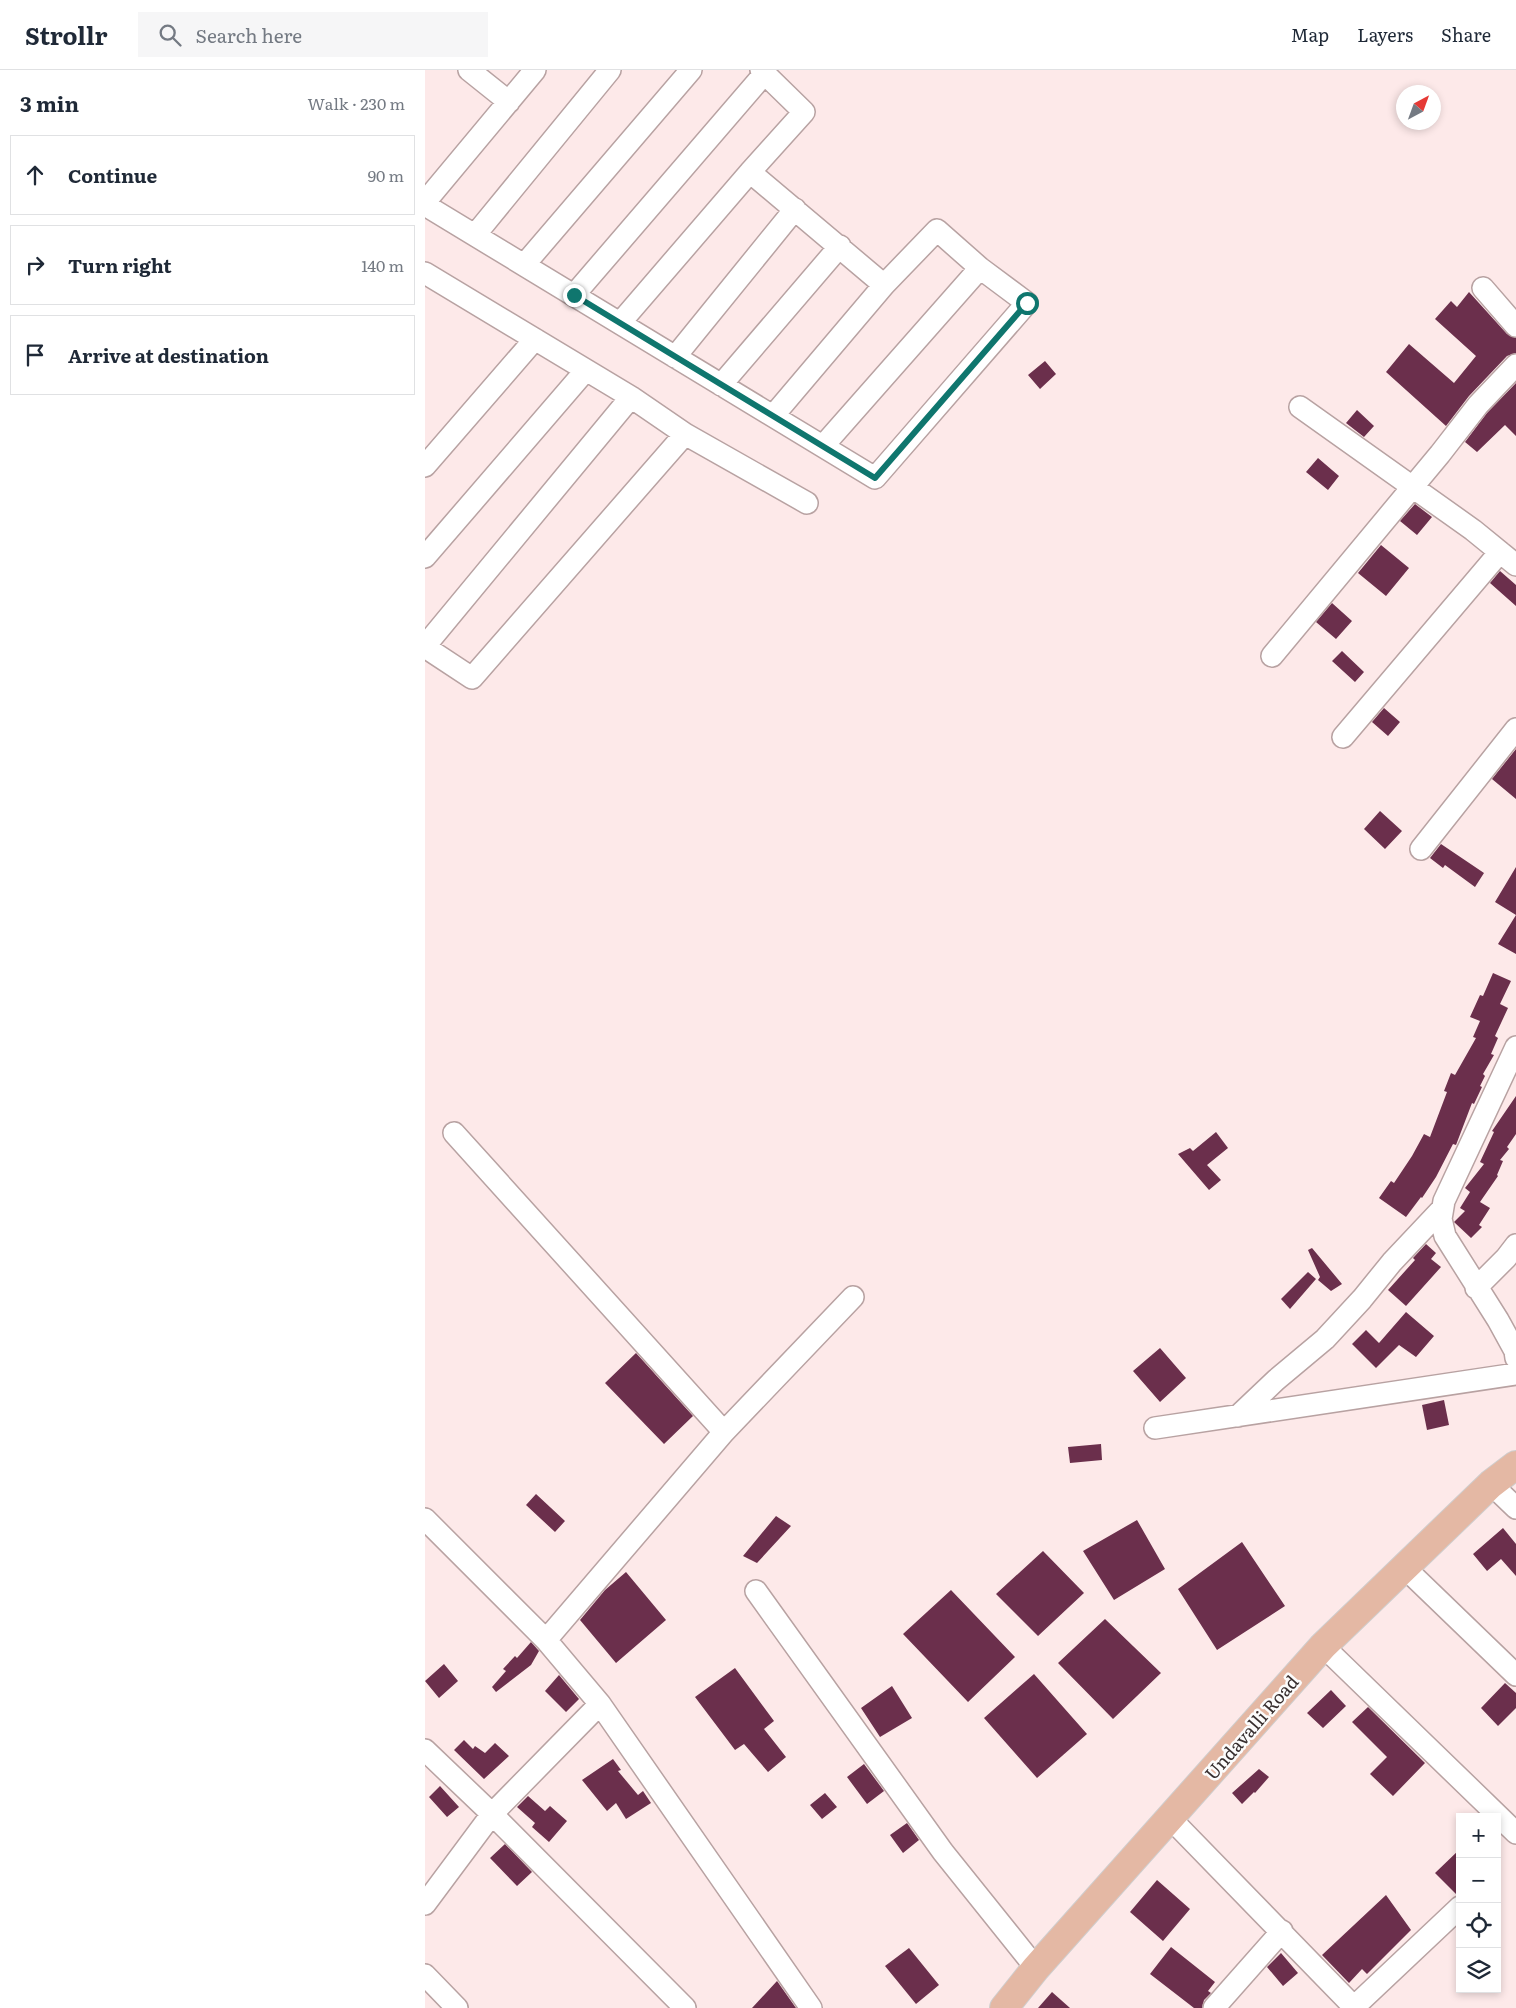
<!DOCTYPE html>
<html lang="en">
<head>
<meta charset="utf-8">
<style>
  :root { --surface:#fff; --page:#f6f6f7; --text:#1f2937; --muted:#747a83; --line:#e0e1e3 }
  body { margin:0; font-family:Literata,serif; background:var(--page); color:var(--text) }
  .controls { position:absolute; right:15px; bottom:15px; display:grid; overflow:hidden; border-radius:0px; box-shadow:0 2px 8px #0003 }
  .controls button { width:45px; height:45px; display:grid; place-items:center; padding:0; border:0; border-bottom:1px solid var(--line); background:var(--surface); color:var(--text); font:25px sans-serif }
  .compass { position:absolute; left:971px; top:15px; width:45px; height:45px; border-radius:50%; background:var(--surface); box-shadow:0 2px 8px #0003; rotate:41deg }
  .stop { position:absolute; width:15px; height:15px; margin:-11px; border:4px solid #0f766e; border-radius:50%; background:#fff }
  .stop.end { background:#0f766e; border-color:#fff; box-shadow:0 1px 5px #0008 }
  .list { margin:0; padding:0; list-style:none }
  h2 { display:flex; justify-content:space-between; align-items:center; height:65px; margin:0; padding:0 20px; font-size:21px }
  h2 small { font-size:16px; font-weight:400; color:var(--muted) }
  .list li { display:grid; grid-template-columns:32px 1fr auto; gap:15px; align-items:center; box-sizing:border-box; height:80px; margin:0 10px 10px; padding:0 10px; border:1px solid var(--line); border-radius:0px }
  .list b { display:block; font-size:19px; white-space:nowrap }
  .list em { font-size:16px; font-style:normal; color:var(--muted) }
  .icon { flex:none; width:28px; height:28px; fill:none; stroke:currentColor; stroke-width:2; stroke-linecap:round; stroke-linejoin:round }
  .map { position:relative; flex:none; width:1091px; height:1938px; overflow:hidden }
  header { display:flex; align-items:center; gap:30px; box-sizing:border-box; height:70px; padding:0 25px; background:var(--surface); border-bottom:1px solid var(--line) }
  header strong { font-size:24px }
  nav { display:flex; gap:28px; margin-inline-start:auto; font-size:18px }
  .search { width:350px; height:45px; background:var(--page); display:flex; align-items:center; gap:12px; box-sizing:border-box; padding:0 18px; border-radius:0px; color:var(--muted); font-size:19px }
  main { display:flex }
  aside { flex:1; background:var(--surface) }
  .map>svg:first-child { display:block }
  .building { fill:#6b2f4c }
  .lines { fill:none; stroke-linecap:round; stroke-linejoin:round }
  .minor-casing { stroke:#b8a2a2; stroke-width:24 }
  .major-casing { stroke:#cfcdcd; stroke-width:30 }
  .minor { stroke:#fff; stroke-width:21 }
  .major { stroke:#e4b8a4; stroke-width:28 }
  .route { stroke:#0f766e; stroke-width:6 }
  .labels { text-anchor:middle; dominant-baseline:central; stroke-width:5; stroke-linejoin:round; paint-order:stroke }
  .street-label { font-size:18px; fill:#382f2f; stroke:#fcfcfc }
</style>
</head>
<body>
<header>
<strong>Strollr</strong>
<div class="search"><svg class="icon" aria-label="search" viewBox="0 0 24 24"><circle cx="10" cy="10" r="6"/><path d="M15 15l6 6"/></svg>Search here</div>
<nav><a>Map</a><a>Layers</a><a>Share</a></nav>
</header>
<main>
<aside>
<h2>3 min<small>Walk · 230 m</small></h2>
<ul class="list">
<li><svg class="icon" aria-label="ahead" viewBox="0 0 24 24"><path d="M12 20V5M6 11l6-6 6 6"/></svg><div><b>Continue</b></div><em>90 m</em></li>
<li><svg class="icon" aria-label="right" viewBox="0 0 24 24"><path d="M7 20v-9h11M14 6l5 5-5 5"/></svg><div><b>Turn right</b></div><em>140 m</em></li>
<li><svg class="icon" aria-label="arrive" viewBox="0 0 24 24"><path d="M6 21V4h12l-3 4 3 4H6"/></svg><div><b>Arrive at destination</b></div></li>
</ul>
</aside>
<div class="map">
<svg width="1091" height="1938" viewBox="0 0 1091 1938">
  <rect width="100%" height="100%" fill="#fde9e9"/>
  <path class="building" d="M 1044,222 L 1082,264 L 1091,268 L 1091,283 L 1082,286 L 1044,326 L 1021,356 L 961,302 L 984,274 L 1029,313 L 1051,286 L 1010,249 L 1026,231 L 1032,237 Z
    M 620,291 L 631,304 L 615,319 L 603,305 Z
    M 1091,313 L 1091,366 L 1080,355 L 1052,382 L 1040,372 L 1062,343 Z
    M 932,340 L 949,356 L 939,367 L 921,353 Z
    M 893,388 L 914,406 L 903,420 L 881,402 Z
    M 990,434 L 1007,447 L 992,465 L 975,451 Z
    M 956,475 L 984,498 L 961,526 L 933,503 Z
    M 1075,501 L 1091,515 L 1091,536 L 1065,513 Z
    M 907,533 L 927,551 L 911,569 L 891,552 Z
    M 917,581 L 939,602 L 930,612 L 907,591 Z
    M 959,638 L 975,652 L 963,666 L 947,652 Z
    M 1091,679 L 1091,729 L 1067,709 Z
    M 955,741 L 977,761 L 960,779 L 939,759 Z
    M 1016,774 L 1059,803 L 1050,817 L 1020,795 L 1018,798 L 1005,788 Z
    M 1091,797 L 1091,884 L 1073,874 L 1091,845 L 1070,832 Z
    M 1068,903 L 1086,911 L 1075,934 L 1083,938 L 1070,966 L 1073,968 L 1066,984 L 1069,985 L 1058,1004 L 1060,1006 L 1055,1016 L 1057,1017 L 1049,1034 L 1047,1033 L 1031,1075 L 1028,1074 L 1011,1107 L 997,1128 L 996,1127 L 981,1147 L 954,1128 L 966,1111 L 969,1113 L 987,1086 L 999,1064 L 1005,1067 L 1022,1022 L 1019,1021 L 1026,1003 L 1030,1005 L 1051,968 L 1048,967 L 1055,951 L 1045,947 L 1055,925 L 1058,926 Z
    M 1091,1026 L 1091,1064 L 1082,1077 L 1084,1079 L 1075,1090 L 1078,1091 L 1072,1105 L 1073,1106 L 1055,1132 L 1065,1138 L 1054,1155 L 1057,1157 L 1046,1168 L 1029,1152 L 1040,1141 L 1035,1138 L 1045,1122 L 1040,1118 L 1059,1094 L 1055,1092 L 1069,1062 L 1067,1061 Z
    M 791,1062 L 803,1078 L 782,1095 L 796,1110 L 784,1120 L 753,1084 L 765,1078 L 768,1081 Z
    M 1001,1174 L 1011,1183 L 1006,1189 L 1016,1197 L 981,1236 L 963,1220 L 990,1190 L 988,1188 Z
    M 887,1178 L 917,1214 L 906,1221 L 893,1210 L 895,1207 L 883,1180 Z
    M 883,1202 L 891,1209 L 865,1239 L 856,1229 Z
    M 981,1242 L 1009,1266 L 991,1287 L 974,1275 L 951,1298 L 927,1274 L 941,1260 L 954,1273 Z
    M 735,1278 L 761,1308 L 735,1332 L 708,1301 Z
    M 211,1283 L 268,1346 L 239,1374 L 180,1313 Z
    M 1019,1330 L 1024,1355 L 1002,1360 L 997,1335 Z
    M 676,1374 L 677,1390 L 645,1393 L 643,1377 Z
    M 111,1424 L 140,1451 L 130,1462 L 101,1435 Z
    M 351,1446 L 366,1456 L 332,1493 L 318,1486 Z
    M 712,1450 L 740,1499 L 689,1530 L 658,1481 Z
    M 1078,1458 L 1091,1474 L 1091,1506 L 1076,1489 L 1062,1501 L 1048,1484 Z
    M 817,1472 L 860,1536 L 792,1580 L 753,1519 Z
    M 618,1481 L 659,1523 L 613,1566 L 571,1524 Z
    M 201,1502 L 241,1550 L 191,1593 L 155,1550 L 180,1520 Z
    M 526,1520 L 590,1587 L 543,1632 L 478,1564 Z
    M 680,1549 L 736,1603 L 688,1649 L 633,1593 Z
    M 106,1572 L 114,1581 L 106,1595 L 71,1622 L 67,1617 L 81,1601 L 78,1599 L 90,1586 L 92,1588 Z
    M 19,1594 L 33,1611 L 14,1628 L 0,1611 Z
    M 310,1598 L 349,1651 L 339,1659 L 361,1687 L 343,1702 L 319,1674 L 310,1680 L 270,1627 Z
    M 609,1604 L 662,1664 L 612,1708 L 559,1648 Z
    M 134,1605 L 154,1629 L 141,1642 L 120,1621 Z
    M 1080,1613 L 1091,1623 L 1091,1638 L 1073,1656 L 1056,1638 Z
    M 467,1616 L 487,1648 L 455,1667 L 436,1638 Z
    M 906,1620 L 921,1636 L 898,1658 L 882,1643 Z
    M 943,1637 L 1000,1693 L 968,1726 L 945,1704 L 962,1687 L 927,1652 Z
    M 39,1670 L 48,1679 L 50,1676 L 60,1683 L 70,1673 L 84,1686 L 59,1709 L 29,1680 Z
    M 188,1689 L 196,1700 L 193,1701 L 213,1725 L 218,1721 L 226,1733 L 201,1749 L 191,1733 L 182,1741 L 157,1710 Z
    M 439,1694 L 459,1721 L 442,1734 L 422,1707 Z
    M 834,1699 L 844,1707 L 830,1723 L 829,1722 L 817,1734 L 807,1723 Z
    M 15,1716 L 34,1737 L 22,1747 L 4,1727 Z
    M 400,1723 L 412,1737 L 397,1749 L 385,1735 Z
    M 103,1726 L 120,1741 L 125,1736 L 142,1751 L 124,1772 L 107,1757 L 110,1753 L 92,1737 Z
    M 482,1753 L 494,1770 L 478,1783 L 465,1765 Z
    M 80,1774 L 107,1802 L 92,1816 L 65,1788 Z
    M 1035,1779 L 1035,1825 L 1032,1825 L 1010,1803 Z
    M 732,1810 L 765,1839 L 738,1871 L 705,1842 Z
    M 961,1825 L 986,1860 L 942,1904 L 937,1899 L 924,1913 L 897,1885 Z
    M 746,1877 L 790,1912 L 783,1921 L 786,1923 L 779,1930 L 777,1938 L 769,1938 L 725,1904 Z
    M 484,1878 L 514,1915 L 491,1934 L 460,1896 Z
    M 856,1883 L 873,1903 L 858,1916 L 842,1897 Z
    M 352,1911 L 371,1938 L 327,1938 Z
    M 627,1922 L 645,1938 L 613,1938 Z"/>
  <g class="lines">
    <defs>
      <path id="minor" d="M 44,0 L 84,32
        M 0,132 L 110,0
        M 0,135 L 450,408 L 602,233 L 555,198 L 512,160 L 459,215 L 325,102 L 379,42 L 336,0
        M 50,165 L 185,0
        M 99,195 L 266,0
        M 0,203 L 206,327 L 260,364 L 382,433
        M 1058,218 L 1091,256
        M 149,225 L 340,3
        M 195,253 L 325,102
        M 250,287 L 370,139
        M 296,315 L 415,176
        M 875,337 L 1048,460 L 1091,495
        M 348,346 L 459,215
        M 398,376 L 555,198
        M 0,396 L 110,269
        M 0,487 L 161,300
        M 0,576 L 206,327
        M 0,577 L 47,608 L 260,364
        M 847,586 L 1015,384 L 1053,335 L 1091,295
        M 918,667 L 1075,482
        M 996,779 L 1091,659
        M 1091,977 L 1019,1131 L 1016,1149 L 1020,1166 L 1073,1250 L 1090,1281 L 1091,1288
        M 29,1063 L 299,1362
        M 1051,1218 L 1081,1188 L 1091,1175
        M 813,1346 L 851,1310 L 900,1269 L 937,1229 L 967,1192 L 1017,1139
        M 730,1358 L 1091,1304
        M 1066,1414 L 1091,1438
        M 0,1449 L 121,1570 L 175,1634 L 386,1938
        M 980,1498 L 1091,1605
        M 331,1521 L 518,1782 L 611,1898
        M 121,1570 L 299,1362 L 428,1227
        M 898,1576 L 1091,1763
        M 0,1680 L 67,1744 L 260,1938
        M 746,1749 L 929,1937
        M 0,1834 L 67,1744 L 175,1634
        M 0,1905 L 32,1938
        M 789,1938 L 857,1861
        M 928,1938 L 1035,1837"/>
      <path id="major" d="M 579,1938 L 611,1898 L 898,1576 L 1066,1414 L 1091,1395"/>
    </defs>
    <use href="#minor" class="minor-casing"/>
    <use href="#major" class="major-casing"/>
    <use href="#minor" class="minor"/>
    <use href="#major" class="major"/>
  </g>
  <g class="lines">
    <path class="route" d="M 149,225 L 450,408 L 602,233"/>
  </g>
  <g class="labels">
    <g class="street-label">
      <text transform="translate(826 1657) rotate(-49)">Undavalli Road</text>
    </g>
  </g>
</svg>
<div class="controls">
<button>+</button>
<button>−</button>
<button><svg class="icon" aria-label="locate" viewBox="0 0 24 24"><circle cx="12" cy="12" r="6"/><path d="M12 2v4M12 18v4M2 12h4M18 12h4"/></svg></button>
<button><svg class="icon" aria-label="layers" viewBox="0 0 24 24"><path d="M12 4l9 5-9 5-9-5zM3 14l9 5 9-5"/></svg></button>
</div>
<svg class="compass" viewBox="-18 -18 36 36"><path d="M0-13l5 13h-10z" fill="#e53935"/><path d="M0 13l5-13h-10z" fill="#747a83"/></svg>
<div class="stop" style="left:602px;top:233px"></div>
<div class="stop end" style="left:149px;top:225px"></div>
</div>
</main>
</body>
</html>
